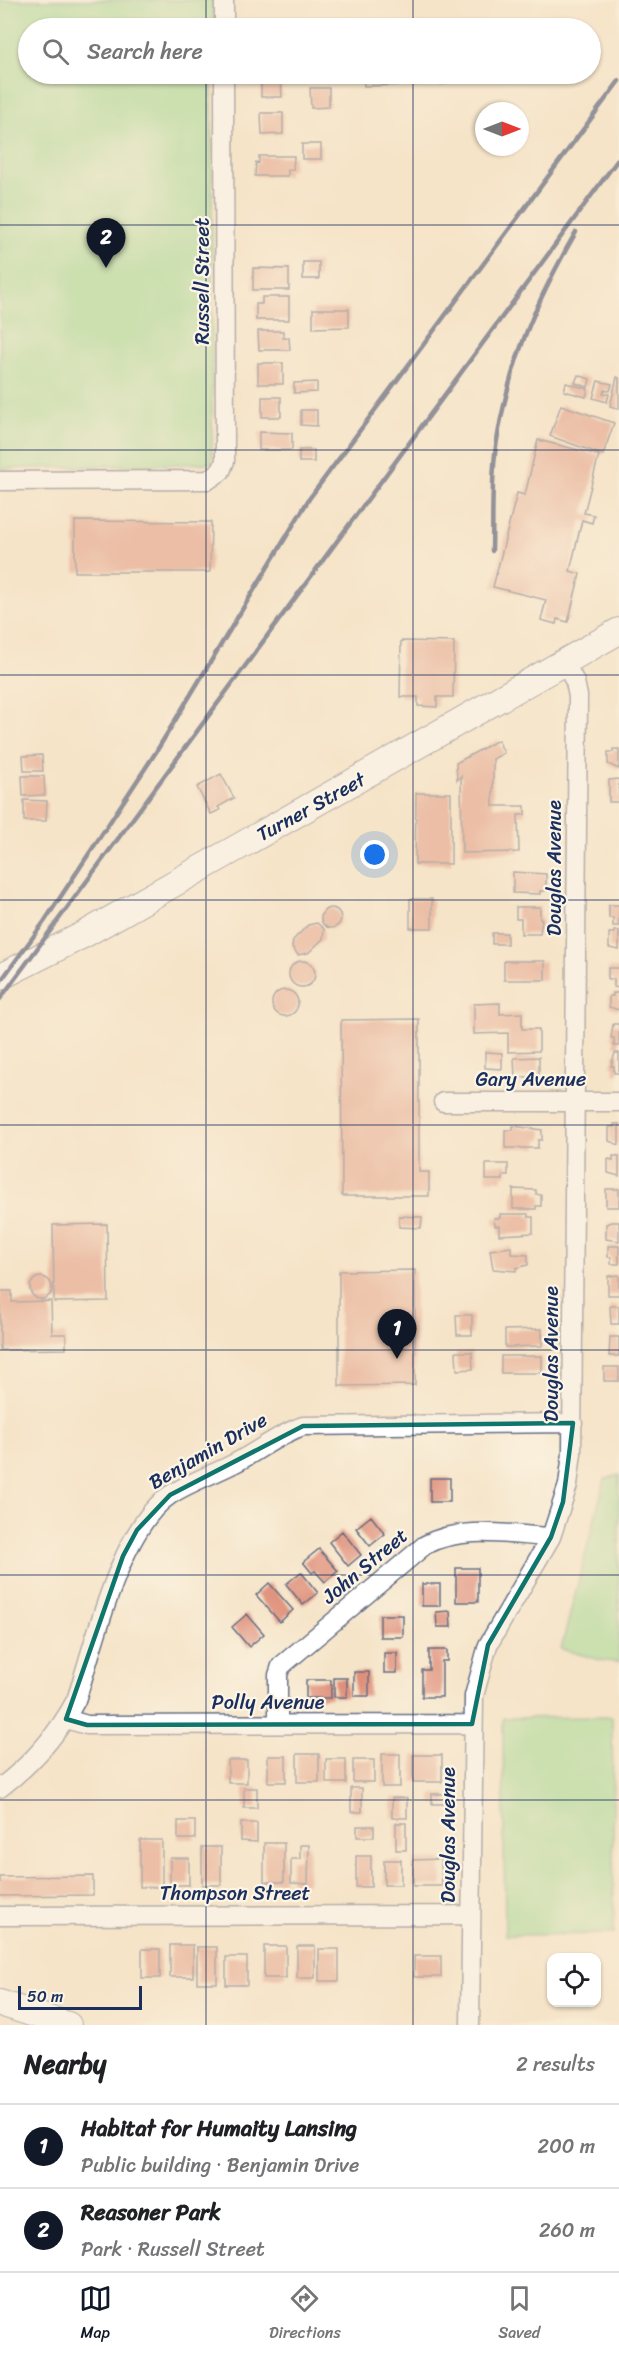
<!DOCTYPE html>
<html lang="en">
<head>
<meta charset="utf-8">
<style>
  :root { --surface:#fff; --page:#f2f2f2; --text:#202124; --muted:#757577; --line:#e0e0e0; --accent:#111827 }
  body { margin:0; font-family:Sriracha,sans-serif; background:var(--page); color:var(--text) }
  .controls { position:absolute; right:18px; bottom:18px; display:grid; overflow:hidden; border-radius:12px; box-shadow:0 2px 4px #0004 }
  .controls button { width:54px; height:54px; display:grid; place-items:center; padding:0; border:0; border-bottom:2px solid var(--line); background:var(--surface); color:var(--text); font:30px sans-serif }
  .compass { position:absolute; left:475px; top:102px; width:54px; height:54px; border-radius:50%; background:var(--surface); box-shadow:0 2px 4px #0004; rotate:90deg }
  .scale { position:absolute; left:18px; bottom:15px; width:124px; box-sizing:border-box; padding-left:6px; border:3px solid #1b2f5e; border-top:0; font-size:16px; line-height:21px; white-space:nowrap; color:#1b2f5e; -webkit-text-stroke:4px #fcf5e5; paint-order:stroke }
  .you { position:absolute; left:375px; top:855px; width:21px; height:21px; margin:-15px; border:4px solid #fff; border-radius:50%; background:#1a73e8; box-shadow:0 0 0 9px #1a73e833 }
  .badge { display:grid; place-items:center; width:39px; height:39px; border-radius:50%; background:var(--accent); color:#fff; font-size:20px; font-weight:700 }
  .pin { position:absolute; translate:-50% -50px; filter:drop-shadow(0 2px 3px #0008) }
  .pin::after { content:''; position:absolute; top:32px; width:21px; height:18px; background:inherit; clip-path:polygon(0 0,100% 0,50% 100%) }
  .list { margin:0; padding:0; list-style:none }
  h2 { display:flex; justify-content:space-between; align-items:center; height:78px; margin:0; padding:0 24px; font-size:26px }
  h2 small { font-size:20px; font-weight:400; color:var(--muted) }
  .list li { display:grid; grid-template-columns:39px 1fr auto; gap:18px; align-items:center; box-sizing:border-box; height:84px; padding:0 24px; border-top:2px solid var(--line) }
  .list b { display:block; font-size:22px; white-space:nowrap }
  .list p { margin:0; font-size:20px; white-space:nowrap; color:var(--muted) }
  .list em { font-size:20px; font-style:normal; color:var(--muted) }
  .icon { flex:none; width:33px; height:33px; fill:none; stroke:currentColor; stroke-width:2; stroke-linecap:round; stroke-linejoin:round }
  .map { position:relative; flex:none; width:619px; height:2025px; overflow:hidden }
  .search { position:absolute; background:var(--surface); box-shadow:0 2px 4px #0004; left:18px; right:18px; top:18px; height:66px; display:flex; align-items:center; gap:15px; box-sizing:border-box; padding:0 21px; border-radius:33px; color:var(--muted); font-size:22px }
  .sheet { height:246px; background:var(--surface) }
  nav { display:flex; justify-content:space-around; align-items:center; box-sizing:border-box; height:84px; border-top:2px solid var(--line); background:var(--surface); font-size:16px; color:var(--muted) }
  nav a { display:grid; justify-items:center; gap:3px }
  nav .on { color:var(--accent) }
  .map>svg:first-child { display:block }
  .green { fill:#97da91; stroke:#598478; stroke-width:1.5 }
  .building { fill:#df907a }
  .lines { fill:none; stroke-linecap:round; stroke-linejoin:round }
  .street-casing { stroke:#676e83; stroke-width:21 }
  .secondary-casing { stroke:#676e83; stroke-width:28 }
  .street { stroke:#fff; stroke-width:18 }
  .secondary { stroke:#fff; stroke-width:26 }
  .rail { stroke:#1b2f5e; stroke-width:4.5 }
  .marked { fill:none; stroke:#0f766e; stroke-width:4.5; stroke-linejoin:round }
  .grid { fill:none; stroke:#1b2f5e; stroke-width:1.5; stroke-opacity:0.55 }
  .labels { text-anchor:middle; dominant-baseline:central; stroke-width:4.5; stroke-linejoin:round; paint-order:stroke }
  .street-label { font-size:20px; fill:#1b2f5e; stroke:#fcf5e5 }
</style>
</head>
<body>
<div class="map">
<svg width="619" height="2025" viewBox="0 0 619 2025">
  <rect width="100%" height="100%" fill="#fcf5e5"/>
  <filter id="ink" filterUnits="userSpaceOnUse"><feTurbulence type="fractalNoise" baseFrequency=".0167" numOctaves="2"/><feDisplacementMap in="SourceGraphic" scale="12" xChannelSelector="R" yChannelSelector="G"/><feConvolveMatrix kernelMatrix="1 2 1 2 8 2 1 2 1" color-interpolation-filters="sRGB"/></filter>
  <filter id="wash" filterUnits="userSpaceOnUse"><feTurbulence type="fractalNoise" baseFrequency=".008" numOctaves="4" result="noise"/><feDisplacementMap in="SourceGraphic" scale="24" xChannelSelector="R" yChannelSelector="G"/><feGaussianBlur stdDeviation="1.35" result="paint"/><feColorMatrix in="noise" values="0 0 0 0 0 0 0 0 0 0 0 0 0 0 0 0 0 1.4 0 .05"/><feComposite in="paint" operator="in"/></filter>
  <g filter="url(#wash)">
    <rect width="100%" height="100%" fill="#f5e4c8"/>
    <path class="green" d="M 0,0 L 213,0 L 213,28 L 28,28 L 28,74 L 212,74 L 212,463 L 0,469 Z
      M 619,1475 L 619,1662 L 604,1661 L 561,1649 L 605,1479 Z
      M 612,1717 L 614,1934 L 505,1935 L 503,1718 Z"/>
    <g id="blocks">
      <path class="building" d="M 444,24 L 444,28 L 362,28 L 362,26 Z
        M 363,74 L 446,74 L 446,84 L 364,86 Z
        M 281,77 L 282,97 L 261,97 L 261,78 Z
        M 310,88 L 329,88 L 329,107 L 311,108 Z
        M 261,113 L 283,113 L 283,134 L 262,135 Z
        M 302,144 L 321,144 L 321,159 L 302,159 Z
        M 259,156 L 294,156 L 293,170 L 288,170 L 288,176 L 255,176 L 256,162 L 259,163 Z
        M 303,262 L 319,262 L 319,279 L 303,279 Z
        M 253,268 L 289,269 L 289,290 L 253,290 Z
        M 262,297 L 289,297 L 289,320 L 256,320 L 256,304 L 262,304 Z
        M 313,309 L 349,309 L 349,327 L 313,328 Z
        M 258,331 L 283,331 L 283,338 L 289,338 L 290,350 L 259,350 Z
        M 258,363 L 283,363 L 283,384 L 258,384 Z
        M 578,375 L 590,379 L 588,387 L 575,383 Z
        M 617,377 L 619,378 L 619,409 L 610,406 Z
        M 598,381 L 612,384 L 610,391 L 604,390 L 603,393 L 609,394 L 607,402 L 593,398 Z
        M 317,382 L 317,392 L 294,393 L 294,383 Z
        M 566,383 L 588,389 L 586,397 L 564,391 Z
        M 262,397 L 281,397 L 281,417 L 262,417 Z
        M 561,405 L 614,423 L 603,455 L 550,436 Z
        M 301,410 L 317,410 L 317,426 L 301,425 Z
        M 259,432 L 292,433 L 292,450 L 259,450 Z
        M 538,440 L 599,455 L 584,513 L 594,515 L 592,523 L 582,520 L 570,571 L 580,574 L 568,622 L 557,619 L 556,624 L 541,620 L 546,600 L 493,587 L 517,493 L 525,495 Z
        M 299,450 L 314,450 L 314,462 L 299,462 Z
        M 75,521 L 211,522 L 210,572 L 75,572 Z
        M 401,641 L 454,642 L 453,697 L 437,697 L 437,707 L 418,706 L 418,697 L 400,697 Z
        M 498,740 L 504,753 L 493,759 L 493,806 L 525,806 L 525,815 L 518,815 L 519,852 L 462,853 L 461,776 L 457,780 L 456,763 Z
        M 613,749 L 619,749 L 619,769 L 608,764 L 608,752 L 613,752 Z
        M 42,755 L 43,771 L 24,771 L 23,756 Z
        M 221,774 L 234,798 L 218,807 L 220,810 L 211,814 L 197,787 Z
        M 22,776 L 44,776 L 45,795 L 23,796 Z
        M 619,779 L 619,802 L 609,802 L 609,780 Z
        M 416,793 L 451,793 L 451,864 L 415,864 Z
        M 24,800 L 47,801 L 46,821 L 24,821 Z
        M 513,872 L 546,874 L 546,891 L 540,891 L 540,894 L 513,893 Z
        M 410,899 L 432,899 L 432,928 L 410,928 Z
        M 609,905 L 619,905 L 619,926 L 613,926 L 613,918 L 609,918 Z
        M 516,907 L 540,907 L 540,919 L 542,919 L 540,934 L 521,934 L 521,919 L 516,919 Z
        M321 918a10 10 0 1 1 20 0a10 10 0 1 1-20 0Z
        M 317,923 L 324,929 L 323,939 L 308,953 L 298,955 L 292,947 L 293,940 L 308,925 Z
        M 614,931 L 619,931 L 619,950 L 609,948 L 609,933 L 614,933 Z
        M 492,933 L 507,933 L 507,944 L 492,944 Z
        M 504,961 L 545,961 L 545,980 L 504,980 Z
        M289 974a13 13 0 1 1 26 0a13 13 0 1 1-26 0Z
        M 608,968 L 619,968 L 619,988 L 614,987 L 614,979 L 608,979 Z
        M272 1003a13 13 0 1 1 26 0a13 13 0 1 1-26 0Z
        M 613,993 L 619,993 L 619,1010 L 609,1007 L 609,996 L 613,996 Z
        M 500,1003 L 500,1014 L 522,1013 L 522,1029 L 539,1029 L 539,1051 L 508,1052 L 508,1033 L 474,1034 L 474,1004 Z
        M 419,1019 L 419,1172 L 429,1172 L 429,1196 L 342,1196 L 341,1020 Z
        M 613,1024 L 619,1024 L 619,1046 L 614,1046 L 614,1038 L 611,1038 Z
        M 485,1052 L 502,1053 L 502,1069 L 485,1068 Z
        M 615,1053 L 619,1053 L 619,1073 L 614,1073 L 614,1066 L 611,1066 Z
        M 539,1057 L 539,1077 L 515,1077 L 514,1058 Z
        M 614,1124 L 619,1124 L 619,1145 L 609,1141 L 609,1127 L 614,1127 Z
        M 513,1126 L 542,1130 L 542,1140 L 538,1140 L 538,1148 L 505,1148 L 505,1130 L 513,1130 Z
        M 613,1156 L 619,1156 L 619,1176 L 608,1173 L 608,1159 L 613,1160 Z
        M 486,1164 L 508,1164 L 508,1175 L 503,1175 L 503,1180 L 486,1180 Z
        M 513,1189 L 536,1190 L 536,1194 L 541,1195 L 541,1206 L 536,1206 L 536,1209 L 513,1209 Z
        M 606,1189 L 619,1189 L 619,1207 L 606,1207 Z
        M 500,1214 L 528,1214 L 528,1217 L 533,1217 L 533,1233 L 499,1235 L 499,1226 L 495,1226 L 494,1218 L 500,1218 Z
        M 399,1216 L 422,1217 L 421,1228 L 399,1227 Z
        M 611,1222 L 619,1222 L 619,1241 L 606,1239 L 606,1224 Z
        M 107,1224 L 108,1301 L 54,1302 L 53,1225 Z
        M 608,1246 L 619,1246 L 619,1264 L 611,1264 L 611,1257 L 608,1257 Z
        M 511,1247 L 511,1254 L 528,1255 L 528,1265 L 516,1268 L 516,1271 L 493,1269 L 490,1250 Z
        M 415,1270 L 415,1385 L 339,1386 L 339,1271 Z
        M 619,1275 L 619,1295 L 608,1295 L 608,1276 Z
        M30 1288a11 11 0 1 1 22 0a11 11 0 1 1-22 0Z
        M 0,1291 L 12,1291 L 12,1302 L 51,1301 L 52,1334 L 66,1334 L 66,1349 L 0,1350 Z
        M 610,1306 L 619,1306 L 619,1324 L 611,1324 Z
        M 456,1315 L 472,1315 L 472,1335 L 457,1335 Z
        M 542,1329 L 542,1346 L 505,1347 L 505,1330 Z
        M 610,1337 L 619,1337 L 619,1356 L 609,1356 Z
        M 456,1352 L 472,1352 L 473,1369 L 457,1370 Z
        M 501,1356 L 542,1356 L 542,1373 L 501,1373 Z
        M 604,1367 L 619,1367 L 619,1381 L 604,1381 Z
        M 430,1478 L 450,1478 L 450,1502 L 430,1502 Z
        M 371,1516 L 385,1534 L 370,1546 L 356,1528 Z
        M 342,1531 L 361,1555 L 348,1566 L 329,1542 Z
        M 319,1549 L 338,1571 L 325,1582 L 315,1571 L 312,1573 L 303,1562 Z
        M 456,1568 L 478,1568 L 478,1602 L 456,1602 Z
        M 301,1572 L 318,1593 L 303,1605 L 286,1584 Z
        M 269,1583 L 293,1610 L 280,1622 L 256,1595 Z
        M 422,1584 L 440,1584 L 440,1606 L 422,1606 Z
        M 450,1611 L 451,1627 L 437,1627 L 436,1612 Z
        M 247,1614 L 264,1634 L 249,1647 L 232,1627 Z
        M 380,1615 L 403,1615 L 403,1637 L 380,1637 Z
        M 429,1650 L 447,1650 L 447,1661 L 442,1661 L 442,1697 L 422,1697 L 422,1670 L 429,1670 Z
        M 384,1653 L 397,1653 L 397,1673 L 384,1673 Z
        M 354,1672 L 369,1672 L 369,1696 L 354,1696 Z
        M 334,1678 L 347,1678 L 347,1697 L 334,1697 Z
        M 306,1680 L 331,1680 L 331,1698 L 306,1698 Z
        M 297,1754 L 319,1754 L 319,1782 L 297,1782 Z
        M 382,1754 L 400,1754 L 400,1787 L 382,1787 Z
        M 413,1755 L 442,1755 L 442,1782 L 413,1782 Z
        M 268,1756 L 286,1756 L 286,1782 L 268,1782 Z
        M 326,1759 L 346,1759 L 346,1783 L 326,1783 Z
        M 228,1760 L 247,1760 L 247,1783 L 228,1783 Z
        M 353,1760 L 374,1760 L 374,1782 L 353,1782 Z
        M 244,1788 L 257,1788 L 257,1808 L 244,1808 Z
        M 351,1788 L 362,1788 L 362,1812 L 351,1812 Z
        M 432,1794 L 447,1794 L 447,1804 L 432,1804 Z
        M 392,1798 L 407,1798 L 407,1818 L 392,1818 Z
        M 178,1821 L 195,1821 L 195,1839 L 178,1839 Z
        M 241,1823 L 257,1823 L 257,1842 L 241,1841 Z
        M 396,1823 L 406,1823 L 406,1850 L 396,1850 Z
        M 357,1826 L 374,1826 L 374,1837 L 357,1837 Z
        M 140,1840 L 162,1840 L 162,1887 L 140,1887 Z
        M 264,1843 L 284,1843 L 284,1882 L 264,1882 Z
        M 300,1845 L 309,1845 L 308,1884 L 291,1883 L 291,1859 L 300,1859 Z
        M 202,1847 L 221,1847 L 221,1885 L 202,1885 Z
        M 356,1856 L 371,1856 L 371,1887 L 356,1887 Z
        M 170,1858 L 189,1858 L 189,1885 L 170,1885 Z
        M 441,1859 L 442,1886 L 413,1886 L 413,1860 Z
        M 384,1860 L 401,1860 L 401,1885 L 384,1885 Z
        M 93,1876 L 93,1895 L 0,1896 L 0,1877 Z
        M 170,1945 L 193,1945 L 193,1977 L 170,1977 Z
        M 264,1946 L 286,1946 L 286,1978 L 264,1978 Z
        M 297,1946 L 315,1946 L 315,1978 L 297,1978 Z
        M 197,1947 L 217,1947 L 217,1983 L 197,1983 Z
        M 142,1949 L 160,1949 L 160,1978 L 142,1978 Z
        M 319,1949 L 339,1949 L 339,1981 L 319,1981 Z
        M 414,1956 L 441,1956 L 441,1977 L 414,1977 Z
        M 226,1957 L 247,1957 L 247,1985 L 226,1985 Z"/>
    </g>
  </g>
  <g filter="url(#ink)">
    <use href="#blocks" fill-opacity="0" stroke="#676e83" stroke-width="1.5"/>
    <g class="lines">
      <defs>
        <path id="street" d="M 224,0 L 224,28
          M 0,481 L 208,480 L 221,471 L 225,461 L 224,74
          M 443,1102 L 619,1102
          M 66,1719 L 87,1725 L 472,1724
          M 278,1724 L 278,1675 L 281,1666 L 425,1545 C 461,1525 511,1535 551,1537
          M 0,1788 C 33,1763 57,1736 76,1700 C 95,1643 120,1528 170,1495 C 190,1482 214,1474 235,1463 C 259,1451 277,1435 303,1426 L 573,1423
          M 0,1916 L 470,1915
          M 470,2025 L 474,1696 L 488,1645 L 551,1537 L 568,1485 L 572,1453 L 578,696 L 575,682 L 565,663"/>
        <path id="secondary" d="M 0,977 L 85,934 L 619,631
          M 0,2003 L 68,2025"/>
      </defs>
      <use href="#street" class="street-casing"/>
      <use href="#secondary" class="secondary-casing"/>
      <use href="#street" class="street"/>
      <use href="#secondary" class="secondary"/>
      <path class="rail" d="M 492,551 C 493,517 491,480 496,446 C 509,363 535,303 576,232
        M 0,982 L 44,922 L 156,752 L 309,499 L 619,81
        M 0,999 L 619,158"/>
    </g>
  </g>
  <path d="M0 0H619V2025H0ZM 573,1423 L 563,1502 L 551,1537 L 488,1645 L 472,1724 L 87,1725 L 66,1719 L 123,1556 L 137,1530 L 170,1495 L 303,1426 Z" fill="#f5e4c8" fill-opacity=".55" fill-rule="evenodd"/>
  <path class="marked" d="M 573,1423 L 563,1502 L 551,1537 L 488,1645 L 472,1724 L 87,1725 L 66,1719 L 123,1556 L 137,1530 L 170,1495 L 303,1426 Z"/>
  <path class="grid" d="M 206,0 L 206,28M 413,0 L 413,28M 206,74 L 206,2025M 413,74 L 413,2025M 0,225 L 619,225M 0,450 L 619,450M 0,675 L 619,675M 0,900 L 619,900M 0,1125 L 619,1125M 0,1350 L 619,1350M 0,1575 L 619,1575M 0,1800 L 619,1800"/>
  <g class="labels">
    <g class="street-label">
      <text transform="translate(202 281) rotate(-90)">Russell Street</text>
      <text transform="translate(311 807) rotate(-29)">Turner Street</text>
      <text transform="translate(554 868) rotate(-90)">Douglas Avenue</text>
      <text x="531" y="1079">Gary Avenue</text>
      <text transform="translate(551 1354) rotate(-90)">Douglas Avenue</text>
      <text transform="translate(208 1451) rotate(-30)">Benjamin Drive</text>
      <text transform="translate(365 1566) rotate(-40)">John Street</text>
      <text x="268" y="1702">Polly Avenue</text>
      <text transform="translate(448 1835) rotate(-90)">Douglas Avenue</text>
      <text x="235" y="1893">Thompson Street</text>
    </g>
  </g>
</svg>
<div class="controls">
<button><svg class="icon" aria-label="locate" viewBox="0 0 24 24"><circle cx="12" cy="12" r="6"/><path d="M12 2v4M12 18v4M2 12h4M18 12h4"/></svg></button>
</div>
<svg class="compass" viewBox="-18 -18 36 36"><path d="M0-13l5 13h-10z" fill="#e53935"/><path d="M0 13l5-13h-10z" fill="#757577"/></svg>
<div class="scale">50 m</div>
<div class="you"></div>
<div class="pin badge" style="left:397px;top:1359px">1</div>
<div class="pin badge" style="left:106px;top:268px">2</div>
<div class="search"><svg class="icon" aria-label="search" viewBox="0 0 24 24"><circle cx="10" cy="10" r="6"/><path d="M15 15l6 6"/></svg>Search here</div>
</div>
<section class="sheet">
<h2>Nearby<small>2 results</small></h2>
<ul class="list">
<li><span class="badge">1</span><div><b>Habitat for Humaity Lansing</b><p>Public building · Benjamin Drive</p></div><em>200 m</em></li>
<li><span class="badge">2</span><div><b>Reasoner Park</b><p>Park · Russell Street</p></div><em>260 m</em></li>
</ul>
</section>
<nav>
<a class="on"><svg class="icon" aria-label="map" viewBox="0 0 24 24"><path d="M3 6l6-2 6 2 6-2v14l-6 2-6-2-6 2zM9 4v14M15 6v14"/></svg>Map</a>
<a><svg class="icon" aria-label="directions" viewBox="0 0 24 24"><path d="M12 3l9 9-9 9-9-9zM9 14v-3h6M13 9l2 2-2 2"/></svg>Directions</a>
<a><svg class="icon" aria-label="saved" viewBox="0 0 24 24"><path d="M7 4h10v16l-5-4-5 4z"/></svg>Saved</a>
</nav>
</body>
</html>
